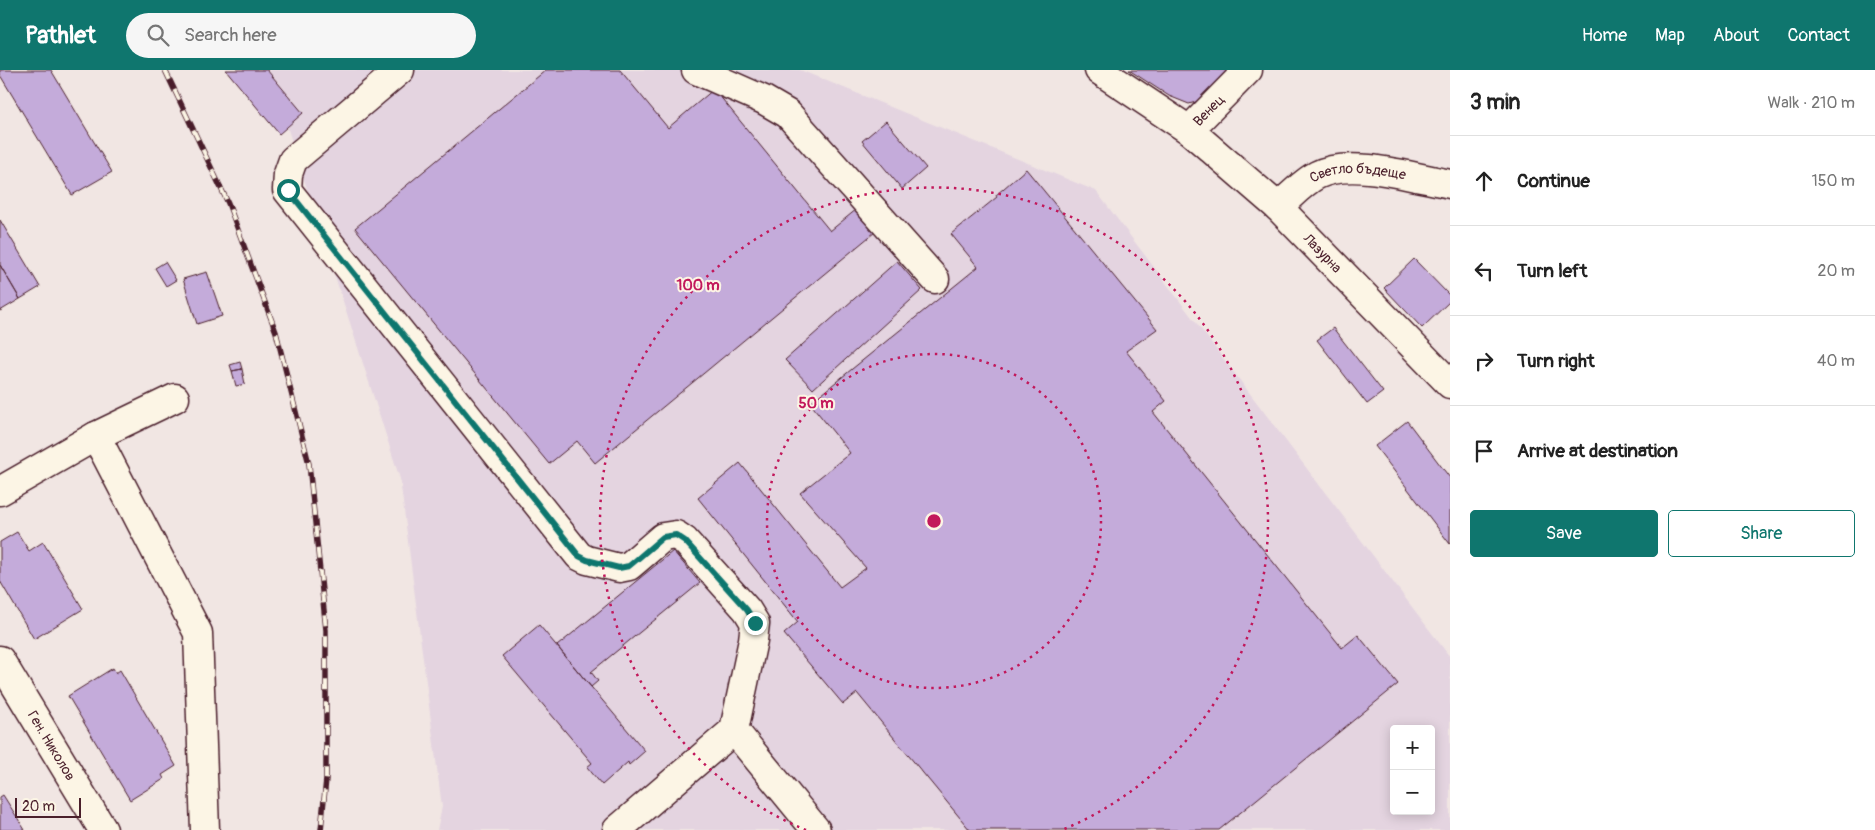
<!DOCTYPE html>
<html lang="en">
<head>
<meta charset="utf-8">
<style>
  :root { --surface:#fff; --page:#f6f6f6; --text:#222; --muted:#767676; --line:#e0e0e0; --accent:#0f766e }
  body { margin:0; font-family:Pangolin,sans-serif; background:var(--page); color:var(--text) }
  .controls { position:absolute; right:15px; bottom:15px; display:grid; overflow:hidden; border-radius:5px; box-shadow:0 2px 12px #0003 }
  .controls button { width:45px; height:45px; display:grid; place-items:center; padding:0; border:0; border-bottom:1px solid var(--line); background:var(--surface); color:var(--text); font:25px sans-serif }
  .scale { position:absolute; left:15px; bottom:12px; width:66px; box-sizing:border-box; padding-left:5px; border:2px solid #4a1f2b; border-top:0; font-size:14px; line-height:18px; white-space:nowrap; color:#4a1f2b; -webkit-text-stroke:4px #fcf5e5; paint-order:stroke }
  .stop { position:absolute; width:15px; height:15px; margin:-11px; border:4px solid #0f766e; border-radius:50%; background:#fff }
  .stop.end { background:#0f766e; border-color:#fff; box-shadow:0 1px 5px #0008 }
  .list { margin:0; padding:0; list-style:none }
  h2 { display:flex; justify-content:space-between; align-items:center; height:65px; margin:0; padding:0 20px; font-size:21px }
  h2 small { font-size:16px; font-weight:400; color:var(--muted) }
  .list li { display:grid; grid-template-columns:32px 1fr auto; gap:15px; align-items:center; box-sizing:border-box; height:90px; padding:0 20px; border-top:1px solid var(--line) }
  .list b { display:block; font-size:19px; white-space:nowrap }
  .list em { font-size:16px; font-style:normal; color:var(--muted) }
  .actions { display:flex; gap:10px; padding:15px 20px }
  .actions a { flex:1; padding:11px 0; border:1px solid var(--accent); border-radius:5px; text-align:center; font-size:18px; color:var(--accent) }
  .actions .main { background:var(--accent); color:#fff }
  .icon { flex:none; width:28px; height:28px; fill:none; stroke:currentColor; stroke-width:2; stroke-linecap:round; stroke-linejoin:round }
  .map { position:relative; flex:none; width:1450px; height:760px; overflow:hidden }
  header { display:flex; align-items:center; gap:30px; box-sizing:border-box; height:70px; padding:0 25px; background:var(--accent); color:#fff }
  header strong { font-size:24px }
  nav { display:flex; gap:28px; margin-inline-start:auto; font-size:18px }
  .search { width:350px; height:45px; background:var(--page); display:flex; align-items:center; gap:12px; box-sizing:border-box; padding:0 18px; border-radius:28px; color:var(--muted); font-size:19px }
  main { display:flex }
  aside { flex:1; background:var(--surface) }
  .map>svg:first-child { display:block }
  .built { fill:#e4d4e0; fill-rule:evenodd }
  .building { fill:#c4abda; stroke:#4a1f2b }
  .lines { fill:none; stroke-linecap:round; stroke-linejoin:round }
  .minor-casing { stroke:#4a1f2b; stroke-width:31 }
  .minor { stroke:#fcf5e5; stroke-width:28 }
  .rail-casing { stroke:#4a1f2b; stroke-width:5.5 }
  .rail { stroke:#fcf5e5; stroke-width:4; stroke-dasharray:11; stroke-linecap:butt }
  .route { stroke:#0f766e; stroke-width:6 }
  .ring { fill:none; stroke:#c2185b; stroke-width:2.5; stroke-dasharray:2.5 5 }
  .labels { text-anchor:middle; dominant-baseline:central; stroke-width:4; stroke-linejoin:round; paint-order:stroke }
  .street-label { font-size:14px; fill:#4a1f2b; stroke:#fcf5e5 }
  .centre { fill:#c2185b; stroke:#fcf5e5; stroke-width:2.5 }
  .ring-label { font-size:15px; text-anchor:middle; font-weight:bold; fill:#c2185b; stroke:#fcf5e5; stroke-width:4; stroke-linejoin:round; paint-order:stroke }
</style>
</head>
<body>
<header>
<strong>Pathlet</strong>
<div class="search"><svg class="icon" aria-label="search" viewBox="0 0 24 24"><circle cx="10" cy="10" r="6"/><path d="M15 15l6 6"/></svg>Search here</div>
<nav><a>Home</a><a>Map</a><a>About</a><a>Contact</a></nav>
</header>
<main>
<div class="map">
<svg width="1450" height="760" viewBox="0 0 1450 760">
  <rect width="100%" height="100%" fill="#f1e6e3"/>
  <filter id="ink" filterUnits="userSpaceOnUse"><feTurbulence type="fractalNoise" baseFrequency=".02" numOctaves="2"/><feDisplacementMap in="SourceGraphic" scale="10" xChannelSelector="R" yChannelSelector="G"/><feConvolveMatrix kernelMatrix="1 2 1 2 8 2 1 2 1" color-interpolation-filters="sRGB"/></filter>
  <g filter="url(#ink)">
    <path class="built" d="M 269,0 L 800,0 L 1096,121 L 1450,587 L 1450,760 L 437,760 L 442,737 L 400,409 ZM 1394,659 L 1431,659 L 1431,741 L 1394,741 Z"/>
    <path class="building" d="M 0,0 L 51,0 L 112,102 L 72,125 L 0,5 Z
      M 226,0 L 267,0 L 303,43 L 279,64 Z
      M 546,0 L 620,0 L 668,58 L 714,19 L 830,161 L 857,139 L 875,162 L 595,393 L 577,371 L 549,394 L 355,158 Z
      M 1129,0 L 1238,0 L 1206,29 L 1189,34 L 1169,26 Z
      M 886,51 L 926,98 L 902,119 L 862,71 Z
      M 1026,99 L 1157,259 L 1126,281 L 1166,331 L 1153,342 L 1342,578 L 1358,565 L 1398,614 L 1219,760 L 970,760 L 857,623 L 843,634 L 784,564 L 798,552 L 698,428 L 740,393 L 840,517 L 866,498 L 800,423 L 850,383 L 810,333 L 978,197 L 951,164 L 997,127 L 996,125 Z
      M 0,150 L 40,217 L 20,229 L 0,195 Z
      M 1414,189 L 1450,226 L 1450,231 L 1422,258 L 1384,218 Z
      M 897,191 L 922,220 L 813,319 L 785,290 Z
      M 165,192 L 176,210 L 166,216 L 155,198 Z
      M 0,195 L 20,229 L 0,241 Z
      M 207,202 L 222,246 L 197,254 L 183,209 Z
      M 1333,258 L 1383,322 L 1367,334 L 1317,270 Z
      M 240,292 L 242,299 L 232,301 L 230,295 Z
      M 242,299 L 245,314 L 236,316 L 232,301 Z
      M 1407,351 L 1450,408 L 1450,474 L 1375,376 Z
      M 17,462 L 29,481 L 43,472 L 83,539 L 34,569 L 0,511 L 0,472 Z
      M 673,481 L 700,513 L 591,602 L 598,611 L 591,617 L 557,576 Z
      M 539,555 L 645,681 L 629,695 L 628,692 L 602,715 L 587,697 L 592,693 L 502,586 Z
      M 113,598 L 116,603 L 120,600 L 176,696 L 162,705 L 164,709 L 130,730 L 68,626 Z
      M 3,725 L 25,760 L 0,760 L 0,727 Z"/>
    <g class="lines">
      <defs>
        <g id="minor">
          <path d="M 400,0 L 293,90 L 288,104 L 287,120 L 579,486 L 587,490 L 619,498 L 629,496 L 635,491 L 663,467 L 676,465 L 685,471 L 747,540 L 755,553 L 753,570 L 734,660"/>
          <path d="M 696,0 L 764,30 L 788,44 L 935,209"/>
          <path id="s1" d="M 1099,0 L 1189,60 L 1278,137 L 1450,314"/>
          <path id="s2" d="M 1189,60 L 1248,0"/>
          <path id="s3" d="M 1278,137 C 1290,127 1303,112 1317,105 C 1350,88 1413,107 1450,114"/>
          <path d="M 96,366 L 198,563 L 205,760"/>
          <path d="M 0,421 L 96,366 L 175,328"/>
          <path id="s4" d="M 0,590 L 103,760"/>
          <path d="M 617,760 L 734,660 L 816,760"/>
        </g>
      </defs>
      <use href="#minor" class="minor-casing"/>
      <use href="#minor" class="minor"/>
      <defs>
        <path id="rail" d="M 165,0 L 228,133 L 276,262 L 309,394 L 326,560 L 326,709 L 321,760"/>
      </defs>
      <use href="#rail" class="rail-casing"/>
      <use href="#rail" class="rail"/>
    </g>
  </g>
  <g class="lines" filter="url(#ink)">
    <path class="route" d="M 288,120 L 579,486 L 587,490 L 619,498 L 629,496 L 635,491 L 663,467 L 676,465 L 685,471 L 747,540 L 755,553"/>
  </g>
  <g class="ring">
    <circle cx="934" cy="451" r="167"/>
    <path d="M806 760A334 334 0 1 1 1062 760"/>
  </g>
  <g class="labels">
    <g class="street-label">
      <text stroke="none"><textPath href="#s2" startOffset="28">Венец</textPath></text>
      <text stroke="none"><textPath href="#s3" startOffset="92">Светло бъдеще</textPath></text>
      <text stroke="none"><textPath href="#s1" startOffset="290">Лазурна</textPath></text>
      <text stroke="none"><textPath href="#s4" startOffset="100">Ген. Николов</textPath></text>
    </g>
  </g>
  <circle cx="934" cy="451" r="8" class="centre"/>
  <g class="ring-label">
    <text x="698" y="220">100 m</text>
    <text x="816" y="338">50 m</text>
  </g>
</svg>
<div class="controls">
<button>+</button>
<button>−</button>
</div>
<div class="scale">20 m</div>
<div class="stop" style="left:288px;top:120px"></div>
<div class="stop end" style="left:755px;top:553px"></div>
</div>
<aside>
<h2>3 min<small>Walk · 210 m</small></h2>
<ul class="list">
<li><svg class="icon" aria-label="ahead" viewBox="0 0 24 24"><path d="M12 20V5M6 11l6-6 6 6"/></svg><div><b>Continue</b></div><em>150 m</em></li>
<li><svg class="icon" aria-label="left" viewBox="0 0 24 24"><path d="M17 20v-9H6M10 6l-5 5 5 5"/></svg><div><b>Turn left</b></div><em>20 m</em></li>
<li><svg class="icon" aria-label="right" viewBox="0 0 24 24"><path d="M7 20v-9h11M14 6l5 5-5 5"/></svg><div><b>Turn right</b></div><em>40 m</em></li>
<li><svg class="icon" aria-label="arrive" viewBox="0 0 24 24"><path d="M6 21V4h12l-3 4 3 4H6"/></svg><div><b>Arrive at destination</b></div></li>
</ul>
<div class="actions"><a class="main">Save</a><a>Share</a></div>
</aside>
</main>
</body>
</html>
